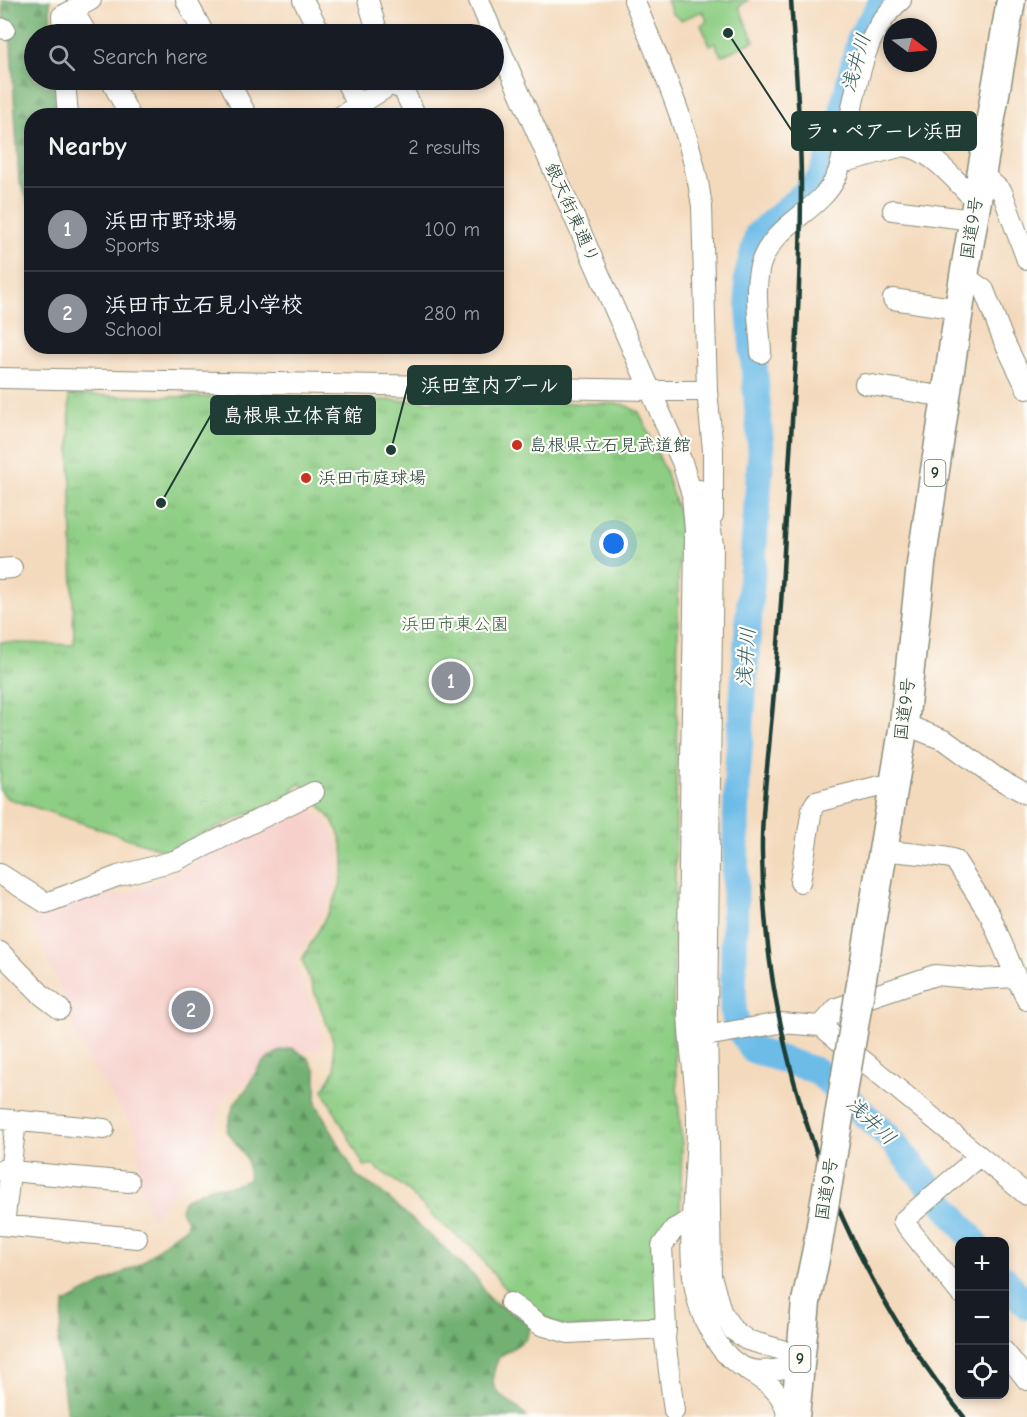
<!DOCTYPE html>
<html lang="en">
<head>
<meta charset="utf-8">
<style>
  :root { --surface:#171b24; --page:#20242c; --text:#f1f3f6; --muted:#9ea1a6; --line:#363941; --accent:#8c9099 }
  body { margin:0; font-family:"Comic Neue","Klee One",sans-serif; background:var(--page); color:var(--text) }
  .controls { position:absolute; right:18px; bottom:18px; display:grid; overflow:hidden; border-radius:12px; box-shadow:0 3px 9px #0003 }
  .controls button { width:54px; height:54px; display:grid; place-items:center; padding:0; border:0; border-bottom:2px solid var(--line); background:var(--surface); color:var(--text); font:30px sans-serif }
  .compass { position:absolute; left:883px; top:18px; width:54px; height:54px; border-radius:50%; background:var(--surface); box-shadow:0 3px 9px #0003; rotate:106deg }
  .you { position:absolute; left:614px; top:544px; width:21px; height:21px; margin:-15px; border:4px solid #fff; border-radius:50%; background:#1a73e8; box-shadow:0 0 0 9px #1a73e833 }
  .badge { display:grid; place-items:center; width:39px; height:39px; border-radius:50%; background:var(--accent); color:#fff; font-size:20px; font-weight:700 }
  .pin { position:absolute; translate:-50% -50%; border:3px solid #fff; box-shadow:0 2px 6px #0006 }
  .list { margin:0; padding:0; list-style:none }
  h2 { display:flex; justify-content:space-between; align-items:center; height:78px; margin:0; padding:0 24px; font-size:26px }
  h2 small { font-size:20px; font-weight:400; color:var(--muted) }
  .list li { display:grid; grid-template-columns:39px 1fr auto; gap:18px; align-items:center; box-sizing:border-box; height:84px; padding:0 24px; border-top:2px solid var(--line) }
  .list b { display:block; font-size:22px; white-space:nowrap }
  .list p { margin:0; font-size:20px; white-space:nowrap; color:var(--muted) }
  .list em { font-size:20px; font-style:normal; color:var(--muted) }
  .icon { flex:none; width:33px; height:33px; fill:none; stroke:currentColor; stroke-width:2; stroke-linecap:round; stroke-linejoin:round }
  .map { position:relative; flex:none; width:1027px; height:1417px; overflow:hidden }
  .search { position:absolute; background:var(--surface); box-shadow:0 3px 9px #0003; left:24px; top:24px; width:480px; height:66px; display:flex; align-items:center; gap:15px; box-sizing:border-box; padding:0 21px; border-radius:33px; color:var(--muted); font-size:22px }
  .panel { position:absolute; background:var(--surface); box-shadow:0 3px 9px #0003; left:24px; top:108px; width:480px; height:246px; border-radius:24px }
  .map>svg:first-child { display:block }
  .built { fill:#f7d0cb }
  .green { fill:#8ece84; stroke:#56865c; stroke-width:1.5 }
  .forest { fill:url(#forest-firs); stroke:#487753; stroke-width:1.5 }
  .park { fill:url(#park-tufts); stroke:#56865c; stroke-width:1.5 }
  .lines { fill:none; stroke-linecap:round; stroke-linejoin:round }
  .river { stroke:#6dbce8; stroke-width:27 }
  .minor-casing { stroke:#8a8c78; stroke-width:22 }
  .highway-casing { stroke:#8a8c78; stroke-width:31 }
  .minor { stroke:#fff; stroke-width:20 }
  .highway { stroke:#fff; stroke-width:28 }
  .rail { stroke:#1f3d34; stroke-width:4.5 }
  .highway-bridge-casing { stroke:#8a8c78; stroke-width:31; stroke-linecap:butt }
  .highway-bridge { stroke:#fff; stroke-width:28 }
  .poi-dot { fill:#c8321e; stroke:#fdfcf7; stroke-width:2 }
  .labels { text-anchor:middle; dominant-baseline:central; stroke-width:4.5; stroke-linejoin:round; paint-order:stroke }
  .shield { fill:#fdfcf7; stroke:#62766e; stroke-width:1.5 }
  .shield-label { font-size:16px; font-weight:bold; fill:#1f3d34 }
  .street-label { font-size:18px; fill:#1f3d34; stroke:#fdfcf7 }
  .poi-label { font-size:18px; fill:#1f3d34; stroke:#fdfcf7; text-anchor:start }
  .park-label { font-size:18px; fill:#3b6148; stroke:#fdfcf7 }
  .water-label { font-size:20px; font-style:italic; fill:#325d61; stroke:#fdfcf7 }
  .leader { fill:none; stroke:#1f3d34; stroke-width:2 }
  .callout-dot { fill:#1f3d34; stroke:#fdfcf7; stroke-width:2 }
  .callout { fill:#1f3d34; stroke:#1f3d34; stroke-width:2 }
  .callout-label { font-size:20px; text-anchor:middle; font-weight:bold; fill:#fff }
</style>
</head>
<body>
<div class="map">
<svg width="1027" height="1417" viewBox="0 0 1027 1417">
  <defs>
    <pattern id="forest-firs" width="22" height="20" patternUnits="userSpaceOnUse" patternTransform="scale(1.5)"><rect width="22" height="20" fill="#72b172"/><path d="M5 1l3.5 6h-7zM16 11l3.5 6h-7z" fill="#5d915e"/></pattern>
    <pattern id="park-tufts" width="24" height="20" patternUnits="userSpaceOnUse" patternTransform="scale(1.5)"><rect width="24" height="20" fill="#8ece84"/><path d="M3 7l-1-3M5 7V3M7 7l1-3M15 17l-1-3M17 17v-4M19 17l1-3" fill="none" stroke="#73a86d"/></pattern>
  </defs>
  <rect width="100%" height="100%" fill="#fdfcf7"/>
  <filter id="ink" filterUnits="userSpaceOnUse"><feTurbulence type="fractalNoise" baseFrequency=".0167" numOctaves="2"/><feDisplacementMap in="SourceGraphic" scale="12" xChannelSelector="R" yChannelSelector="G"/><feConvolveMatrix kernelMatrix="1 2 1 2 8 2 1 2 1" color-interpolation-filters="sRGB"/></filter>
  <filter id="wash" filterUnits="userSpaceOnUse"><feTurbulence type="fractalNoise" baseFrequency=".008" numOctaves="4" result="noise"/><feDisplacementMap in="SourceGraphic" scale="24" xChannelSelector="R" yChannelSelector="G"/><feGaussianBlur stdDeviation="1.35" result="paint"/><feColorMatrix in="noise" values="0 0 0 0 0 0 0 0 0 0 0 0 0 0 0 0 0 1.4 0 .05"/><feComposite in="paint" operator="in"/></filter>
  <g filter="url(#wash)">
    <rect width="100%" height="100%" fill="#f4dabd"/>
    <path class="built" d="M 306,803 L 327,822 L 337,840 L 341,855 L 335,890 L 295,962 L 322,1032 L 320,1048 L 279,1059 L 225,1097 L 208,1146 L 152,1220 L 141,1190 L 136,1131 L 82,1052 L 60,988 L 30,919 L 88,894 L 103,898 L 124,894 L 197,864 L 196,856 Z"/>
    <path class="green" d="M 667,0 L 748,0 L 739,7 L 754,41 L 721,56 L 715,43 L 710,45 L 701,25 L 707,21 L 703,11 L 681,20 L 672,13 Z"/>
    <path class="forest" d="M 2,0 L 50,0 L 51,34 L 34,34 L 34,80 L 54,80 L 56,115 L 32,116 L 31,208 L 19,180 L 11,43 L 4,24 Z
      M 292,1048 L 308,1058 L 316,1071 L 316,1103 L 357,1177 L 379,1190 L 443,1247 L 477,1279 L 489,1299 L 532,1325 L 525,1340 L 499,1357 C 481,1397 507,1394 527,1417 L 67,1417 L 58,1343 L 65,1303 L 143,1262 L 171,1237 L 186,1228 L 187,1221 L 181,1210 L 184,1200 L 213,1186 L 227,1187 L 249,1180 L 247,1159 L 227,1131 C 229,1121 231,1111 235,1103 C 239,1097 244,1093 247,1088 C 259,1065 265,1054 292,1048 Z"/>
    <path class="park" d="M 69,395 L 623,404 L 639,412 L 665,470 L 679,515 L 675,895 L 674,922 L 669,930 L 670,933 L 674,934 L 673,1035 L 682,1146 L 680,1214 L 665,1228 L 661,1324 L 567,1328 L 532,1312 L 501,1284 L 474,1249 L 438,1221 L 404,1187 L 372,1165 L 364,1166 L 323,1090 L 335,1070 L 333,1040 L 302,960 C 325,915 363,872 333,822 C 324,808 310,796 300,783 L 289,795 L 166,851 L 7,798 L 0,790 L 0,642 L 74,645 Z"/>
    <g class="lines">
      <path class="river" d="M 883,0 L 860,38 L 835,142 L 820,180 L 758,234 L 747,278 L 761,451 L 737,778 L 733,1009 L 737,1026 L 753,1050 L 817,1071 L 889,1137 L 975,1242
        M 1004,1278 L 1027,1306"/>
    </g>
  </g>
  <g filter="url(#ink)">
    <g class="lines">
      <defs>
        <path id="minor" d="M 186,0 L 204,34
          M 303,0 L 321,34
          M 368,0 L 378,34
          M 479,0 L 493,34
          M 634,0 C 662,68 692,133 702,206 L 707,391 L 713,450 L 713,515
          M 0,28 L 5,29
          M 63,34 L 62,16 L 73,10
          M 87,34 L 73,10 L 91,0
          M 494,35 L 682,462 L 692,495 L 695,530 C 694,689 687,848 688,1007 C 688,1046 697,1083 697,1121 C 698,1184 678,1269 707,1325 C 730,1371 752,1379 799,1364
          M 65,80 L 68,116
          M 111,80 L 130,116
          M 228,80 L 247,116
          M 345,80 L 364,116
          M 388,84 L 403,89 L 416,116
          M 341,116 L 384,89 L 389,80
          M 841,163 L 903,146 C 932,149 956,182 976,201
          M 981,173 L 1002,192 L 1027,260
          M 893,210 L 973,220
          M 964,276 L 984,290 L 1003,339 L 1027,389
          M 893,299 L 959,309
          M 761,353 C 760,326 753,293 760,266 C 772,224 821,211 836,177 C 842,165 844,150 846,137 C 857,88 861,34 901,0
          M 0,378 L 707,391
          M 865,384 L 946,397
          M 699,490 L 710,523 L 713,545 L 707,1017 L 711,1276 L 721,1311 L 733,1330 L 747,1340 L 782,1350 L 799,1364
          M 0,569 L 12,568
          M 904,724 L 946,741 L 997,778 L 1027,794
          M 882,850 C 895,852 949,856 955,860 L 990,915 L 1016,977
          M 0,874 L 46,903 L 118,876 L 177,860 L 314,792
          M 800,882 L 812,809 L 816,802 L 880,786 L 892,788
          M 0,952 L 43,996 L 60,1009
          M 821,1026 L 837,1008 L 935,975 L 981,979 L 1016,977 L 1027,1000
          M 694,1038 L 780,1023 L 821,1026 L 1027,1195
          M 0,1119 L 104,1129
          M 0,1170 L 129,1182
          M 0,1225 L 137,1238
          M 4,1225 L 16,1121
          M 960,1293 L 903,1221 L 978,1157
          M 510,1303 L 541,1325 L 568,1333 L 666,1328 L 662,1246 L 674,1229 L 694,1218
          M 666,1328 L 665,1339 L 674,1411
          M 1004,1351 L 1027,1380
          M 748,1371 C 768,1383 785,1393 787,1417"/>
        <path id="highway" d="M 867,948 L 904,724 L 921,564 L 964,276 L 1011,0
          M 795,1417 L 806,1302"/>
      </defs>
      <use href="#minor" class="minor-casing"/>
      <use href="#highway" class="highway-casing"/>
      <use href="#minor" class="minor"/>
      <use href="#highway" class="highway"/>
      <path class="rail" d="M 791,0 C 795,61 801,123 801,184 C 801,306 791,429 784,552 C 781,613 776,674 770,735 C 767,774 761,813 762,853 C 765,1056 836,1259 964,1417"/>
      <defs>
        <path id="highway-bridge" d="M 806,1302 L 817,1249 L 867,948"/>
      </defs>
      <use href="#highway-bridge" class="highway-bridge-casing"/>
      <use href="#highway-bridge" class="highway-bridge"/>
    </g>
  </g>
  <g class="poi-dot">
    <circle cx="517" cy="445" r="6"/>
    <circle cx="306" cy="478" r="6"/>
  </g>
  <g class="labels">
    <g class="shield">
      <rect x="924.5" y="460" width="21" height="26" rx="4.5"/>
      <rect x="789.5" y="1346" width="21" height="26" rx="4.5"/>
    </g>
    <g class="shield-label">
      <text x="935" y="473">9</text>
      <text x="800" y="1359">9</text>
    </g>
    <g class="street-label">
      <text transform="translate(572 213) rotate(66)">銀天街東通り</text>
      <text transform="translate(972 228) rotate(-81)">国道9号</text>
      <text transform="translate(905 709) rotate(-83)">国道9号</text>
      <text transform="translate(827 1189) rotate(-81)">国道9号</text>
    </g>
    <g class="poi-label">
      <text x="529" y="445">島根県立石見武道館</text>
      <text x="318" y="478">浜田市庭球場</text>
    </g>
    <g class="park-label">
      <text x="455" y="624">浜田市東公園</text>
    </g>
    <g class="water-label">
      <text transform="translate(856 63) rotate(-74)">浅井川</text>
      <text transform="translate(746 657) rotate(-86)">浅井川</text>
      <text transform="translate(871 1121) rotate(44)">浅井川</text>
    </g>
  </g>
  <path class="leader" d="M728 33L792 131M391 450L408 385M161 503L211 415"/>
  <g class="callout-dot">
    <circle cx="728" cy="33" r="6"/>
    <circle cx="391" cy="450" r="6"/>
    <circle cx="161" cy="503" r="6"/>
  </g>
  <g class="callout">
    <rect x="792" y="112" width="184" height="38" rx="6"/>
    <rect x="408" y="366" width="163" height="38" rx="6"/>
    <rect x="211" y="396" width="164" height="38" rx="6"/>
  </g>
  <g class="callout-label">
    <text x="884" y="138">ラ・ペアーレ浜田</text>
    <text x="490" y="392">浜田室内プール</text>
    <text x="293" y="422">島根県立体育館</text>
  </g>
</svg>
<div class="controls">
<button>+</button>
<button>−</button>
<button><svg class="icon" aria-label="locate" viewBox="0 0 24 24"><circle cx="12" cy="12" r="6"/><path d="M12 2v4M12 18v4M2 12h4M18 12h4"/></svg></button>
</div>
<svg class="compass" viewBox="-18 -18 36 36"><path d="M0-13l5 13h-10z" fill="#e53935"/><path d="M0 13l5-13h-10z" fill="#9ea1a6"/></svg>
<div class="you"></div>
<div class="pin badge" style="left:451px;top:681px">1</div>
<div class="pin badge" style="left:191px;top:1010px">2</div>
<div class="search"><svg class="icon" aria-label="search" viewBox="0 0 24 24"><circle cx="10" cy="10" r="6"/><path d="M15 15l6 6"/></svg>Search here</div>
<section class="panel">
<h2>Nearby<small>2 results</small></h2>
<ul class="list">
<li><span class="badge">1</span><div><b>浜田市野球場</b><p>Sports</p></div><em>100 m</em></li>
<li><span class="badge">2</span><div><b>浜田市立石見小学校</b><p>School</p></div><em>280 m</em></li>
</ul>
</section>
</div>
</body>
</html>
